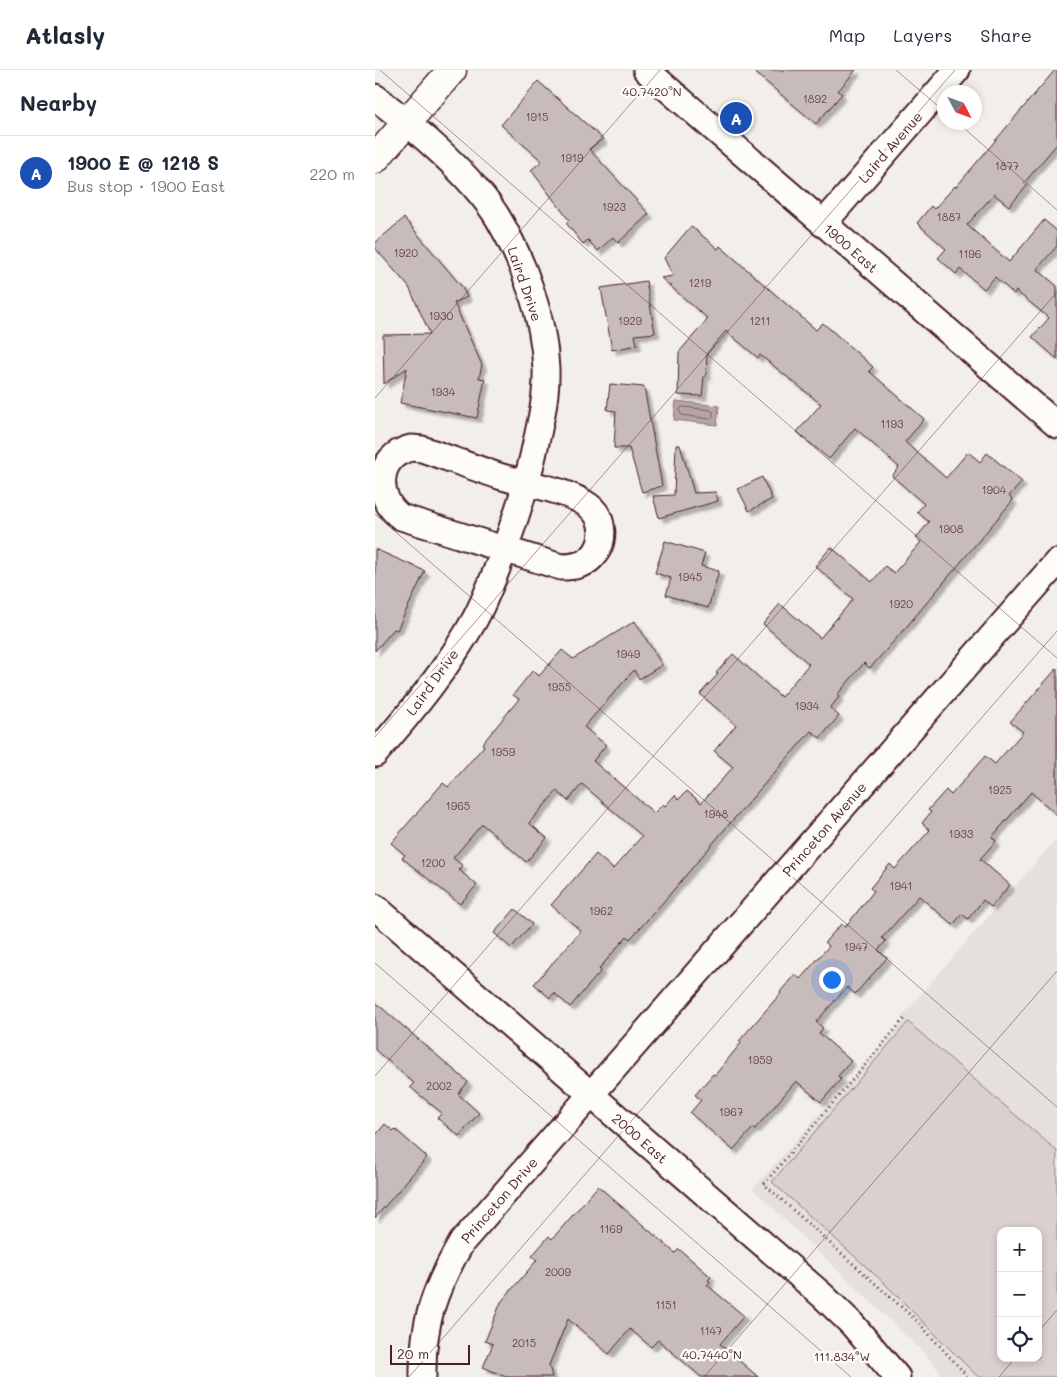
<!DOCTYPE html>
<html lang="en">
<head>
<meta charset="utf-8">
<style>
  :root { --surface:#fff; --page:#f6f6f7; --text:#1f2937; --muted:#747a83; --line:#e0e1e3; --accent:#4a1f2b }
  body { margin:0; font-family:Mali,sans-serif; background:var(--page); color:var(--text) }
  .controls { position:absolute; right:15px; bottom:15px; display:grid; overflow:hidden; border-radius:10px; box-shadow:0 2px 8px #0003 }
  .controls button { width:45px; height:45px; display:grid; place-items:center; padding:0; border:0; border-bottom:1px solid var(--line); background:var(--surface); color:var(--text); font:25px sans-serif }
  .compass { position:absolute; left:562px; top:15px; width:45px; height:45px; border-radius:50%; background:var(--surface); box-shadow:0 2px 8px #0003; rotate:131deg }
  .scale { position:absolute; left:15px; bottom:12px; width:80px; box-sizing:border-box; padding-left:5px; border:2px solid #4a1f2b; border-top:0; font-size:14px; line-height:18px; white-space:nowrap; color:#4a1f2b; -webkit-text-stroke:4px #fdfcf7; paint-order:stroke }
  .you { position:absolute; left:456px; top:909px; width:18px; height:18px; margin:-12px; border:4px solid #fff; border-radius:50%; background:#1a73e8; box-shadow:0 0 0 8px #1a73e833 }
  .badge { display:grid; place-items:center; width:32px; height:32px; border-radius:50%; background:var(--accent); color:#fff; font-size:16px; font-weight:700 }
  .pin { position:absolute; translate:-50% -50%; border:2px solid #fff; box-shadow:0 1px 5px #0006 }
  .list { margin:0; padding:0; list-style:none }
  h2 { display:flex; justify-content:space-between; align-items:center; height:65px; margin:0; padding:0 20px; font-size:21px }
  h2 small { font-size:16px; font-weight:400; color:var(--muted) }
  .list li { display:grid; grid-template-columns:32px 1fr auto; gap:15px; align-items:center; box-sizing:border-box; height:75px; padding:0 20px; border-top:1px solid var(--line) }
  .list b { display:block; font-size:19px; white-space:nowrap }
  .list p { margin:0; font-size:16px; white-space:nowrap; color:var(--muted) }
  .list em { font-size:16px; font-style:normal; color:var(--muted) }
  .icon { flex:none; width:28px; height:28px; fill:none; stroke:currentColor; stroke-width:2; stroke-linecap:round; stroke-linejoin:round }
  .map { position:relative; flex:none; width:682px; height:1307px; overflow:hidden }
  header { display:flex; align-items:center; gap:30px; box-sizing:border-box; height:70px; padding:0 25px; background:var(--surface); border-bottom:1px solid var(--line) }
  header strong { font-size:24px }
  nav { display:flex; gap:28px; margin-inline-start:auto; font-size:18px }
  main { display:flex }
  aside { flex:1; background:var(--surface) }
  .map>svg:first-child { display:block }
  .built { fill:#e5dfdd; fill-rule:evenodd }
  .green { fill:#d9d0cf; stroke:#92787d; fill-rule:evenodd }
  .water { fill:#b7a5a6; stroke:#8b6f75 }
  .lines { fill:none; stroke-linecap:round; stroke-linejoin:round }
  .shore { stroke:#76555c; stroke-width:1 }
  .building { fill:#c8bbbb; stroke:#4a1f2b; filter:url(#shadow) }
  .minor-casing { stroke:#4a1f2b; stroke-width:29 }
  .tertiary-casing { stroke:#4a1f2b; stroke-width:31 }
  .path { stroke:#4a1f2b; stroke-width:3; stroke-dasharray:1 4; stroke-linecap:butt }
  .minor { stroke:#fdfcf7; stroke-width:25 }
  .tertiary { stroke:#fdfcf7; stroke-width:28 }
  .ticks { fill:none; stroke:#4a1f2b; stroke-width:1; stroke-opacity:0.45 }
  .labels { text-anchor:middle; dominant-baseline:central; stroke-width:5; stroke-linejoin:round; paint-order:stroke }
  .number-label { font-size:11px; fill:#6a464f }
  .street-label { font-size:14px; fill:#4a1f2b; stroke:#fdfcf7 }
  .ticks-label { font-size:12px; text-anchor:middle; fill:#4a1f2b; stroke:#fdfcf7; stroke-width:5; stroke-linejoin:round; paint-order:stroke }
</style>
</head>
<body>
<header>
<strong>Atlasly</strong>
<nav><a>Map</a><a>Layers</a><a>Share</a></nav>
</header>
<main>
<aside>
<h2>Nearby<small></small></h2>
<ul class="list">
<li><span class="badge" style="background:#1a4fb4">A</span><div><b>1900 E @ 1218 S</b><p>Bus stop · 1900 East</p></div><em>220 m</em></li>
</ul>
</aside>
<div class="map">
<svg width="682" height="1307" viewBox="0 0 682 1307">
  <defs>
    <filter id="shadow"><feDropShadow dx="4.5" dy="4.5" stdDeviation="1" flood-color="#0004"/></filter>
  </defs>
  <rect width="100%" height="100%" fill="#f2efeb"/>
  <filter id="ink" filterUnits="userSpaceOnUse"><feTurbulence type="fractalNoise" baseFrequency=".02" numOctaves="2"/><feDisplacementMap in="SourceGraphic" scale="10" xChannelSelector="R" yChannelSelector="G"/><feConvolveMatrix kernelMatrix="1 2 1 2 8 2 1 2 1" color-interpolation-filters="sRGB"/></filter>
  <g filter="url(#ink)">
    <path class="built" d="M 682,768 L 682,1307 L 568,1307 L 556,1290 L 378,1119 L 529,949 L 526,947 ZM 626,1161 L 663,1161 L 663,1288 L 626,1288 Z"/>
    <path class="green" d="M 533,952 L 682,1081 L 682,1307 L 603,1307 L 507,1211 L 397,1112 ZM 626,1161 L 663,1161 L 663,1288 L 626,1288 Z"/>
    <path class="water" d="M 301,331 L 344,336 L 342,355 L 299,350 Z"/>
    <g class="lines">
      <path class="shore" d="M 308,337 L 336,340 L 338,342 L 338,347 L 335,349 L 307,345 L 305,343 L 305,339 Z"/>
    </g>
    <path class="building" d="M 377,0 L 481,0 L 463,21 L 467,24 L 441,54 Z
      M 680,0 L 682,0 L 682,74 L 649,113 L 652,116 L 634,136 L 619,124 L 592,155 L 634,192 L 669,150 L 682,161 L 682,176 L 662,199 L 682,216 L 682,289 L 657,267 L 674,248 L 641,221 L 639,224 L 620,207 L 609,219 L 585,199 L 581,204 L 563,188 L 571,179 L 542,153 L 556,136 L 559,139 L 580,116 L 581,117 Z
      M 163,11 L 228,69 L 214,79 L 274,144 L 243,173 L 238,167 L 223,181 L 213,170 L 208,174 L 191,153 L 194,150 L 156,100 L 167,91 L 126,55 Z
      M 29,148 L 87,217 L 92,227 L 79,233 L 107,295 L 104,308 L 110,309 L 102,348 L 25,333 L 32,298 L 9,314 L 8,265 L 55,264 L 34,217 L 0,178 L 0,173 Z
      M 316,156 L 343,179 L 345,176 L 441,260 L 448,253 L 498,297 L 494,301 L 549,349 L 530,372 L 571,408 L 593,382 L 605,392 L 612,383 L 647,412 L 634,426 L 638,430 L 528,561 L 495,598 L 489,593 L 462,625 L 464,627 L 455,638 L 464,646 L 445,668 L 436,661 L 350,759 L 290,830 L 255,869 L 252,866 L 224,899 L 226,901 L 195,937 L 179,923 L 175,928 L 159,914 L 206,861 L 176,835 L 221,784 L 238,799 L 267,766 L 207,714 L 193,731 L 182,721 L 154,753 L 172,768 L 151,792 L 107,754 L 78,788 L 88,796 L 84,800 L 102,815 L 85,834 L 27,788 L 30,785 L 16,773 L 68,713 L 73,717 L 109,676 L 107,674 L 144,629 L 138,625 L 158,600 L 164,606 L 187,580 L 198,589 L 260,551 L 287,595 L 264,609 L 259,600 L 209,657 L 231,675 L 218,691 L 279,743 L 288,734 L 290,736 L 300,725 L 304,729 L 312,721 L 326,733 L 358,697 L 339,681 L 361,655 L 325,624 L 343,604 L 341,603 L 358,584 L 406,627 L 434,594 L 388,554 L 405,534 L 445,568 L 478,529 L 440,496 L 456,477 L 497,512 L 510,496 L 519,503 L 546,472 L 541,468 L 554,452 L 542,442 L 549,434 L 517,406 L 524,397 L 480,358 L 454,389 L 422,362 L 446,334 L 385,285 L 383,288 L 351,261 L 332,283 L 331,306 L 329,306 L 327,326 L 303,325 L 304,282 L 333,249 L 286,208 L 298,206 L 289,188 Z
      M 271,211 L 280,263 L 260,265 L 262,275 L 237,280 L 226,218 Z
      M 235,314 L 269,317 L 287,416 L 267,422 L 254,378 L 239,378 L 241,341 L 232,340 Z
      M 301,375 L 305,375 L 319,423 L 341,422 L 343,431 L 284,448 L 278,426 L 299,425 Z
      M 387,407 L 397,429 L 374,441 L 363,419 Z
      M 290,471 L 330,483 L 326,496 L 344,501 L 333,538 L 291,525 L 296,508 L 280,503 Z
      M 0,479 L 50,501 L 22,560 L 19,559 L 0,581 Z
      M 682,598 L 682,745 L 656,722 L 617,767 L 621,771 L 605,789 L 635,815 L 616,837 L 608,830 L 593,849 L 587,844 L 578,855 L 544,826 L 507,868 L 511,871 L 503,880 L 512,888 L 480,924 L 472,917 L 441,952 L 448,958 L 444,963 L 476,991 L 463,1006 L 466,1009 L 446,1032 L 421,1011 L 380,1059 L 378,1058 L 358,1080 L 315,1043 L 326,1030 L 320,1025 L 338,1004 L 340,1005 L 366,973 L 364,971 L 406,923 L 405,922 L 420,904 L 425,909 L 454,876 L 450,872 L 466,854 L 470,857 L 499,821 L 495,818 L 515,794 L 520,799 L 555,760 L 547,753 L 556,742 L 553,740 L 571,720 L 576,725 L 610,686 L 620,694 L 648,662 L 635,652 Z
      M 140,839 L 157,854 L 136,878 L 119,863 Z
      M 0,932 L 93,1012 L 83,1024 L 104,1043 L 84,1066 L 62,1048 L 67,1043 L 35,1017 L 39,1013 L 0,980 Z
      M 10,1054 L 18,1061 L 20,1059 L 52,1087 L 0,1148 L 0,1066 Z
      M 223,1116 L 300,1183 L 304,1179 L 336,1207 L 333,1210 L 335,1212 L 332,1215 L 369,1246 L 345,1274 L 383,1307 L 326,1307 L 283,1270 L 276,1277 L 255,1259 L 234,1284 L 193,1249 L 174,1295 L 177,1307 L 131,1307 L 108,1297 L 118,1274 L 110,1271 L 126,1232 L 162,1190 L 157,1186 L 174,1166 L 177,1169 Z"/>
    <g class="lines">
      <defs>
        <path id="minor" d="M 271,0 L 682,355
          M 0,27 C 39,57 97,106 123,148 C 149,192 169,247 171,299 C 172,329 164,358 158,386 C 149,424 137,460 123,496 C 116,514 109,532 100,549 C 73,598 37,641 0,684
          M 448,154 L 582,0
          M 36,378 L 47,379 C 73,388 100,398 127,407 C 152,414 193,420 214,436 C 230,448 231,473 217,487 C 209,496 197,497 186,497 L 26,447 C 0,429 0,386 36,378 Z
          M 0,837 L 448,1226 L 477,1254 L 522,1307
          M 48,1307 C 47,1252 60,1218 87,1172 L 682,492"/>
        <path id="tertiary" d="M 0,89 L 77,0"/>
      </defs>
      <use href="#minor" class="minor-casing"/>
      <use href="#tertiary" class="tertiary-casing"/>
      <path class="path" d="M 529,949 L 389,1114 L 542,1251 L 593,1307"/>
      <use href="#minor" class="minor"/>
      <use href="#tertiary" class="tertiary"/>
    </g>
  </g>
  <path class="ticks" d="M 5,0 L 682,588M 521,0 L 570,42M 582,52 L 682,140M 0,328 L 285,0M 0,444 L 682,1037M 0,667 L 580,0M 0,893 L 476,1307M 0,1006 L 682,222M 663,1262 L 682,1240M 34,1307 L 682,561M 329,1307 L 682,901M 624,1307 L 640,1288"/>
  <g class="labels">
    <g class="number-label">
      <text x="440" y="28">1892</text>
      <text x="162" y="46">1915</text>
      <text x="197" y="87">1919</text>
      <text x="632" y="95">1877</text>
      <text x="239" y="136">1923</text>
      <text x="574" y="146">1887</text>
      <text x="31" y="182">1920</text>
      <text x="595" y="183">1196</text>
      <text x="325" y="212">1219</text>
      <text x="66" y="245">1930</text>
      <text x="255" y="250">1929</text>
      <text x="385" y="250">1211</text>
      <text x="68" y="321">1934</text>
      <text x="517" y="353">1193</text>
      <text x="619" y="419">1904</text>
      <text x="576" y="458">1908</text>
      <text x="315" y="506">1945</text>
      <text x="526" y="533">1920</text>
      <text x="253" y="583">1949</text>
      <text x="184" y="616">1955</text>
      <text x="432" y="635">1934</text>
      <text x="128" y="681">1959</text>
      <text x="625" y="719">1925</text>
      <text x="83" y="735">1965</text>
      <text x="341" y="743">1948</text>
      <text x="586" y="763">1933</text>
      <text x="58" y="792">1200</text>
      <text x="526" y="815">1941</text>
      <text x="226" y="840">1962</text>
      <text x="481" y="876">1947</text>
      <text x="385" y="989">1959</text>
      <text x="64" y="1015">2002</text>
      <text x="356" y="1041">1967</text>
      <text x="236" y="1158">1169</text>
      <text x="183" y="1201">2009</text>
      <text x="291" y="1234">1151</text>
      <text x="336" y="1260">1147</text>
      <text x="149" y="1272">2015</text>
    </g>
    <g class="street-label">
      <text transform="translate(515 77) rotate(-49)">Laird Avenue</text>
      <text transform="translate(476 178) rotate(41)">1900 East</text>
      <text transform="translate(150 214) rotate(71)">Laird Drive</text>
      <text transform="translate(57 612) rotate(-54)">Laird Drive</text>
      <text transform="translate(449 759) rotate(-49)">Princeton Avenue</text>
      <text transform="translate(265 1068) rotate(41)">2000 East</text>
      <text transform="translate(124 1130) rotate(-49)">Princeton Drive</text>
    </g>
  </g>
  <g class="ticks-label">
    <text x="277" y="26">40.7420°N</text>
    <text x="337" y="1289">40.7440°N</text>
    <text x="467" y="1291">111.834°W</text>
  </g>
</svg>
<div class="controls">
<button>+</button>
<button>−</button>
<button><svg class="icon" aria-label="locate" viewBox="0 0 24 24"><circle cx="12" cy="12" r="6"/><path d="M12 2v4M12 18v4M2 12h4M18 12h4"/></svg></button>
</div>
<svg class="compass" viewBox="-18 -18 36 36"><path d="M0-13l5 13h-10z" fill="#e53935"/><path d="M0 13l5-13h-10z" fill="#747a83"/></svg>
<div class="scale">20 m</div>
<div class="you"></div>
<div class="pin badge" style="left:361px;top:48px;background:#1a4fb4">A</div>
</div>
</main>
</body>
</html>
